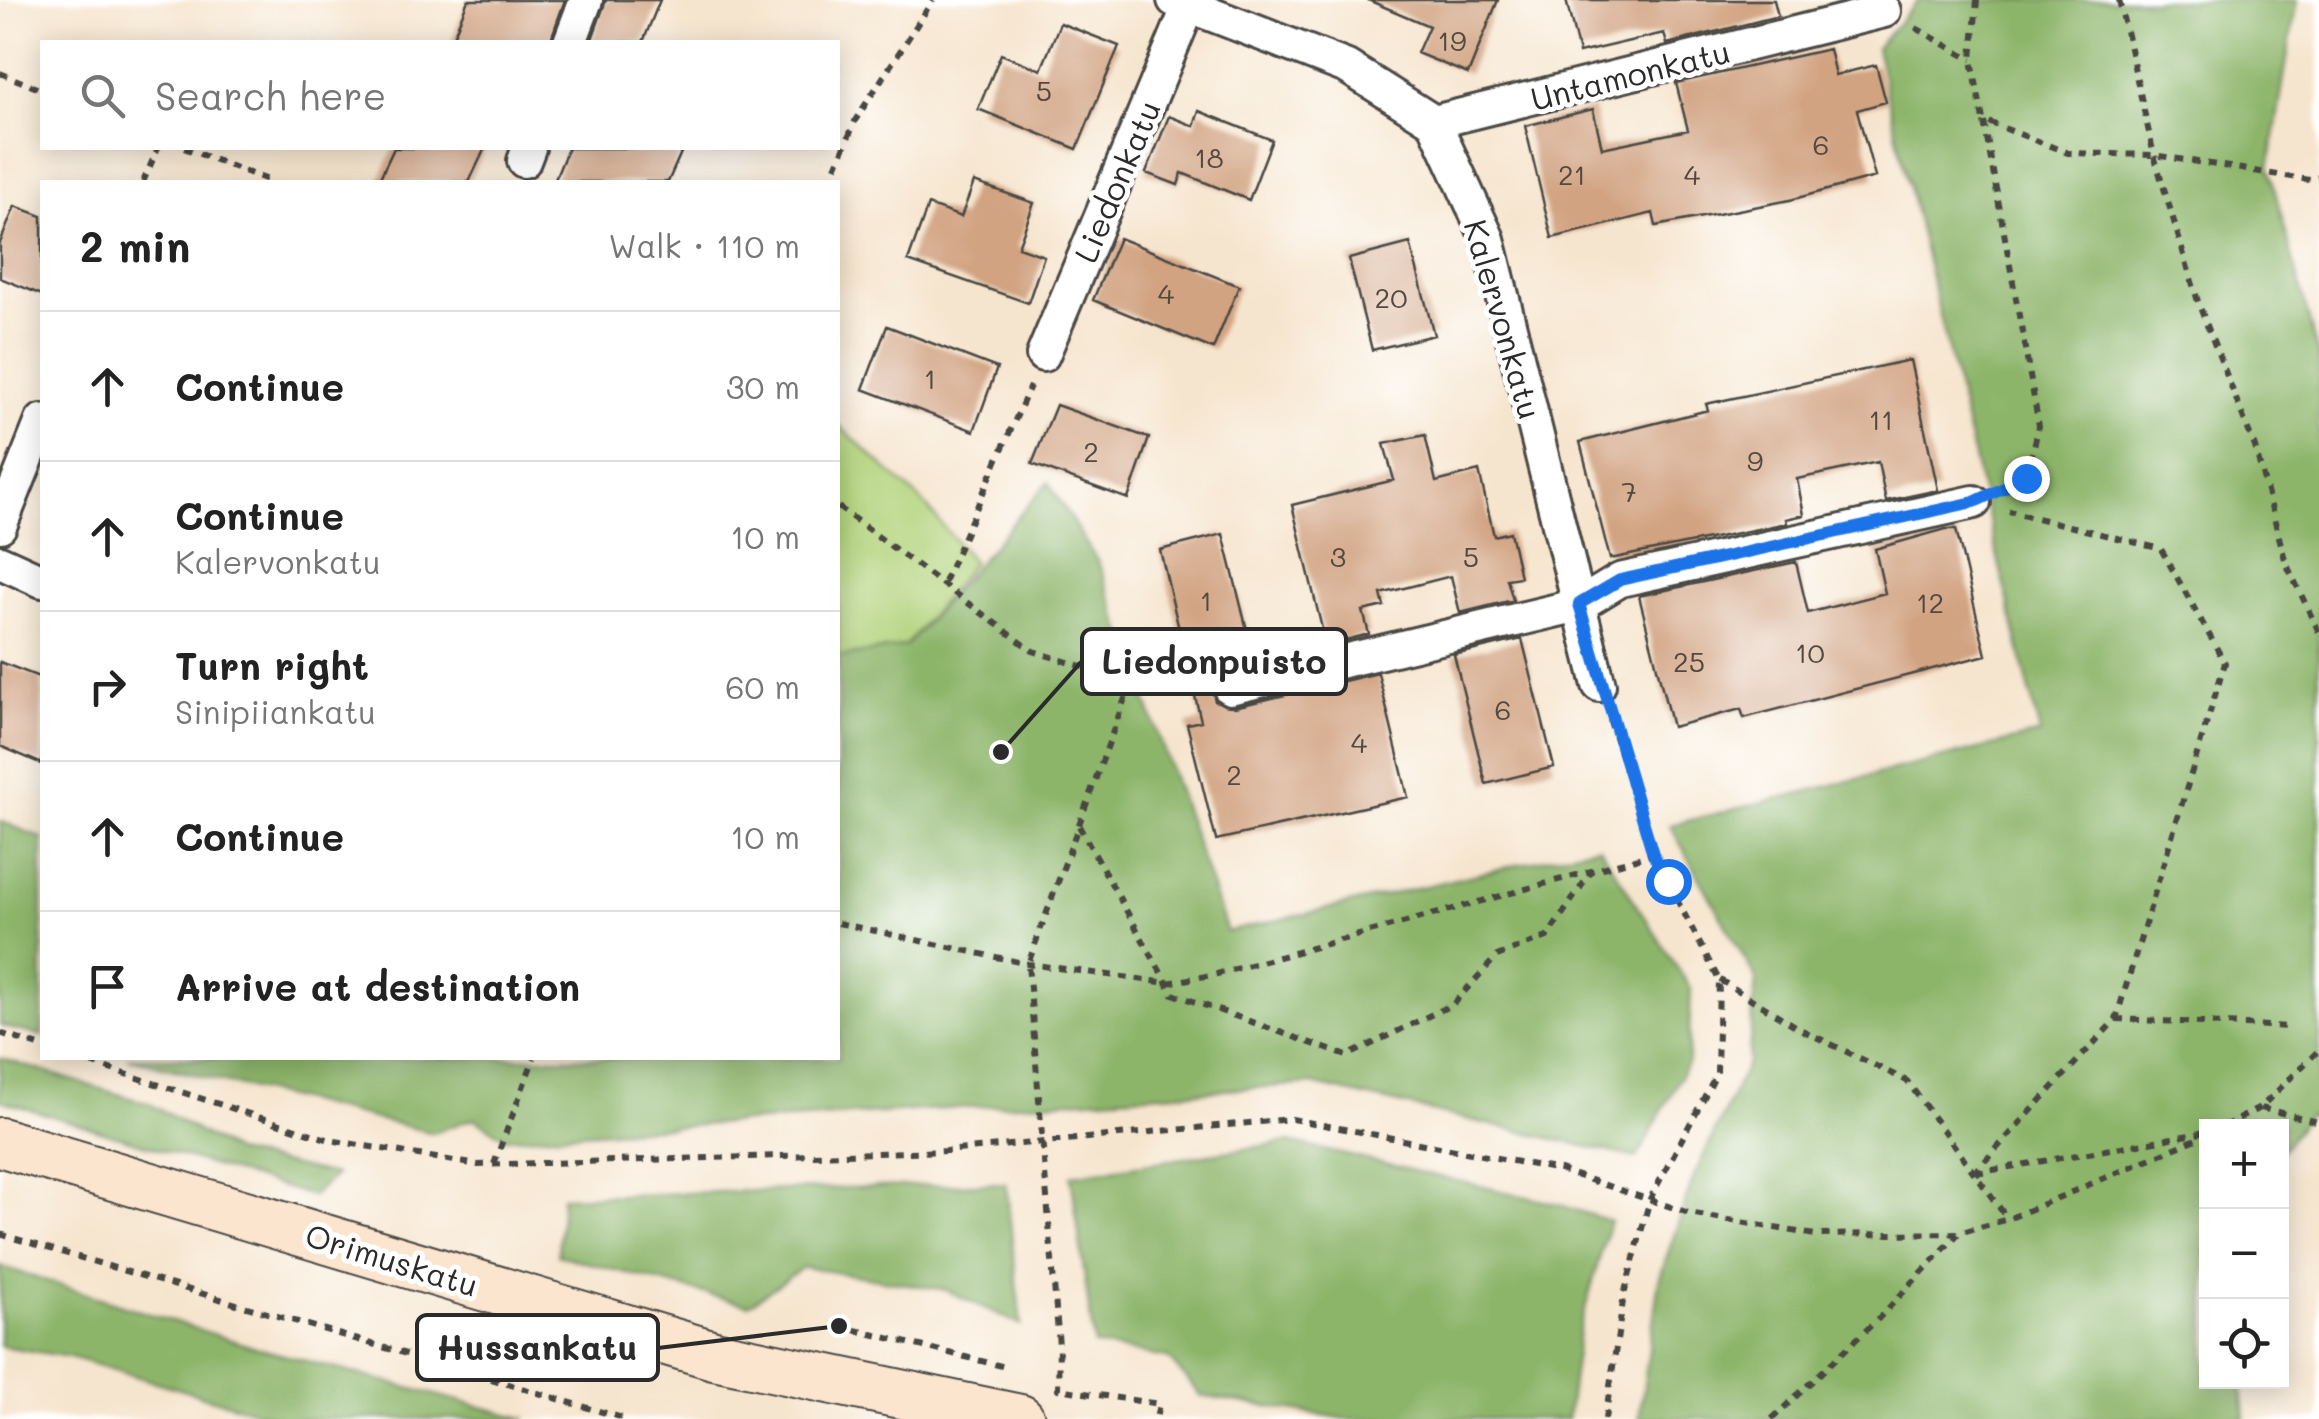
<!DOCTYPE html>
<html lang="en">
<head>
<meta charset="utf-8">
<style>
  :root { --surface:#fff; --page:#f6f6f6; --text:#222; --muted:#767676; --line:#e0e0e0 }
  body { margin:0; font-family:Mali,sans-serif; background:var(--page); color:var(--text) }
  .controls { position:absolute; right:30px; bottom:30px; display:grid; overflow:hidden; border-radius:0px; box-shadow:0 5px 25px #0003 }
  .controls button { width:90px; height:90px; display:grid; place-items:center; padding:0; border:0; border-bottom:2px solid var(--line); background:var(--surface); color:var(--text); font:50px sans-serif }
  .stop { position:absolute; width:30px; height:30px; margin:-22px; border:8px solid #1a73e8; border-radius:50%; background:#fff }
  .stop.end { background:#1a73e8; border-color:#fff; box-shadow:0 2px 10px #0008 }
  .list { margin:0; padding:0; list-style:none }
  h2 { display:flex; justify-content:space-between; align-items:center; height:130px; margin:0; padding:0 40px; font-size:42px }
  h2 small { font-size:32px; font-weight:400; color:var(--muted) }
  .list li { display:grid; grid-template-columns:65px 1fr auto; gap:30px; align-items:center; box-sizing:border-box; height:150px; padding:0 40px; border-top:2px solid var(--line) }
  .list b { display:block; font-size:38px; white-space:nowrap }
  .list p { margin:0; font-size:32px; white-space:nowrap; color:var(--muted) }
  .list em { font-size:32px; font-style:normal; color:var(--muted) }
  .icon { flex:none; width:55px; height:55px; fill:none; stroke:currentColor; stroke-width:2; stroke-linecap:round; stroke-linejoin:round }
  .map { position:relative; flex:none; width:2319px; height:1419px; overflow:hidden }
  .search { position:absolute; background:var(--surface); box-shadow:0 5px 25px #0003; left:40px; top:40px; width:800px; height:110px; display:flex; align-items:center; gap:25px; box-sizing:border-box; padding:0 35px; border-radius:0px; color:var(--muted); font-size:38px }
  .panel { position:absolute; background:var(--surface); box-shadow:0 5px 25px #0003; left:40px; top:180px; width:800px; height:880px; border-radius:0px }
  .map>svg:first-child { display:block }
  .green { fill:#b2d37b; stroke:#6e7f53; stroke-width:2.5 }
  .forest { fill:#8db56b; stroke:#5c704b; stroke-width:2.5 }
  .building { fill:#d1a381 }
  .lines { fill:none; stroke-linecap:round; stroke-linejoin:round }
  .minor-casing { stroke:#494743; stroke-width:38 }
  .secondary-casing { stroke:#494743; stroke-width:52 }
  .path { stroke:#494743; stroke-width:6; stroke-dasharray:8 8; stroke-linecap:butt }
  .minor { stroke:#fff; stroke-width:32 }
  .secondary { stroke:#fbe5cf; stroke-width:48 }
  .route { stroke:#1a73e8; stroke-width:12 }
  .labels { text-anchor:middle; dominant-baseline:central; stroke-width:10; stroke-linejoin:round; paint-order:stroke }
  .number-label { font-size:28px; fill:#544940 }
  .street-label { font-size:32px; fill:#2b2b2b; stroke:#fff }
  .leader { fill:none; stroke:#2b2b2b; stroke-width:4 }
  .callout-dot { fill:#2b2b2b; stroke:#fff; stroke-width:4 }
  .callout { fill:#fff; stroke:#2b2b2b; stroke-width:4 }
  .callout-label { font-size:35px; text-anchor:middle; font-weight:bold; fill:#2b2b2b }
</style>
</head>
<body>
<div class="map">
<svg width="2319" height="1419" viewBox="0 0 2319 1419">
  <rect width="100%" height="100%" fill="#fff"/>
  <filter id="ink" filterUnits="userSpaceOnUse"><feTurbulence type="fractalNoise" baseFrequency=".01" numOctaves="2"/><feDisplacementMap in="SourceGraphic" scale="20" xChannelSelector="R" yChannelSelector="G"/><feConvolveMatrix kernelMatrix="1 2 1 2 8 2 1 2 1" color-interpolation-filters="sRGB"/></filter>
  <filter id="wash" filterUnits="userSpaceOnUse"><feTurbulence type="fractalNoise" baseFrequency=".0048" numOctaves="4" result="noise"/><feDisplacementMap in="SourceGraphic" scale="40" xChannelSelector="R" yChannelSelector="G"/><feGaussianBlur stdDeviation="2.25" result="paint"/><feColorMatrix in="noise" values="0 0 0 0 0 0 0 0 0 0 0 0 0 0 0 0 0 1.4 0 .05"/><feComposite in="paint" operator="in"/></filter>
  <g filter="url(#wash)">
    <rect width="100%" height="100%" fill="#f6e5ce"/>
    <path class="green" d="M 838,425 L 922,501 L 973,562 L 906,646 L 838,658 Z"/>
    <path class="forest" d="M 1919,0 L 2297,0 L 2269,168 L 2319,358 L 2319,1116 L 2308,1115 L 2282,1151 L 2282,1126 L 2206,1126 L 2206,1382 L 2242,1382 L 2245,1419 L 1639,1419 L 1659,1280 L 1694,1176 L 1748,1062 L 1756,979 L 1670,825 L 2040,734 L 1876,48 Z
      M 1048,482 L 1099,564 L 1227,932 L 1599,846 L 1691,989 L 1688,1062 L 1637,1158 L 1312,1084 L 506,1138 L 474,1118 L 433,1133 L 127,1058 L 838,1058 L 838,657 L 906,646 Z
      M 0,821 L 42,838 L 42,1036 L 0,1026 Z
      M 0,1058 L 150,1104 L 236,1153 L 335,1175 L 312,1196 L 0,1100 Z
      M 1290,1142 L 1557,1204 L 1610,1221 L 1579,1330 L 1567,1419 L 1348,1419 L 1201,1396 L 1168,1358 L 1094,1345 L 1071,1175 Z
      M 1006,1183 L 1021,1325 L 946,1290 L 803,1267 L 749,1305 L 558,1255 L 562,1197 Z
      M 0,1266 L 250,1346 L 527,1419 L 282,1419 L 70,1357 L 0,1346 Z"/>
    <g id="blocks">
      <path class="building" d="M 468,0 L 565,0 L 550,42 L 451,42 Z
        M 606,0 L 660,0 L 643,42 L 591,42 Z
        M 1368,0 L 1498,0 L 1468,74 L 1417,53 L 1429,26 Z
        M 1566,0 L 1774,0 L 1778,16 L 1667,44 L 1664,33 L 1579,53 Z
        M 1060,23 L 1119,46 L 1077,149 L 978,109 L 1001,54 L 1041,70 Z
        M 1829,49 L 1835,75 L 1876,65 L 1886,102 L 1857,110 L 1875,177 L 1790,200 L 1656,226 L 1653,213 L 1552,238 L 1525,126 L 1593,109 L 1602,148 L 1688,130 L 1676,83 Z
        M 1199,111 L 1272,140 L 1249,200 L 1182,173 L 1178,185 L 1146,173 L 1169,116 L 1194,126 Z
        M 394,148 L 485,148 L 469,182 L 378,182 Z
        M 568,148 L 683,148 L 668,182 L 554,182 Z
        M 974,182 L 1034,203 L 1018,247 L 1044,256 L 1028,303 L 908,261 L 928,205 L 961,217 Z
        M 15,206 L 42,216 L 42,295 L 0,278 L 0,243 Z
        M 1119,238 L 1239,286 L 1213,349 L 1093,300 Z
        M 1410,243 L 1434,335 L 1372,350 L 1349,259 Z
        M 887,326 L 997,368 L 974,431 L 863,389 Z
        M 1910,360 L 1938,490 L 1886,501 L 1878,462 L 1797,479 L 1804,515 L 1786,519 L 1787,523 L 1610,559 L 1580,442 L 1708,410 L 1706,404 Z
        M 1056,405 L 1149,438 L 1128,499 L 1032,464 Z
        M 1425,435 L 1436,482 L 1479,471 L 1494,536 L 1510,532 L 1520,577 L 1507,579 L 1513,600 L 1460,613 L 1451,576 L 1381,594 L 1384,606 L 1363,611 L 1369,634 L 1326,645 L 1292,505 L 1394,480 L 1384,444 Z
        M 1946,529 L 1956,529 L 1986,655 L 1744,718 L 1741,709 L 1672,727 L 1639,596 L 1796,562 L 1808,613 L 1885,593 L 1875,549 Z
        M 1223,534 L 1255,662 L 1216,674 L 1211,683 L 1215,701 L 1235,707 L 1378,673 L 1408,797 L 1216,840 L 1187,724 L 1201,721 L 1160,550 Z
        M 1522,639 L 1554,767 L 1486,784 L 1454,655 Z
        M 0,662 L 42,678 L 42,764 L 0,746 Z"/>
    </g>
  </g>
  <g filter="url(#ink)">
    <use href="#blocks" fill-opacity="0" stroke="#494743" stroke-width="2.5"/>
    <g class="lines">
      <defs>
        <path id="minor" d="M 1174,0 L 1347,67 L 1434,122 L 1488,239 L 1599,685
          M 570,42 L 586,0
          M 1434,122 L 1884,11
          M 524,161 L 529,148
          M 1043,355 L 1189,6
          M 0,526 L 42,421
          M 0,562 L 42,581
          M 1230,688 L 1579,605 L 1620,580 L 1974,502"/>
        <path id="secondary" d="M 0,1142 L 714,1355 L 1020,1419"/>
      </defs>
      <use href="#minor" class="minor-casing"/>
      <use href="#secondary" class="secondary-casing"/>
      <path class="path" d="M 1977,0 L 1972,60 L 1983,120 L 2068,153 L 2154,155 L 2310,180 L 2319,177
        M 2119,0 L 2154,155 L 2199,305 L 2255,447 L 2286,563 L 2319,632
        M 1916,28 L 1972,60
        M 0,73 L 42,90
        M 1984,122 L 2039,426 L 2026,478 L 2004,487
        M 184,148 L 273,182
        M 143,182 L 158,148
        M 830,182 L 856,119 L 933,0
        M 838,507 L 1033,651 L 1176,696 L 1195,693
        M 944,582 L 1030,386
        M 1131,682 L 1028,964 L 1059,1346 L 1058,1389 L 1159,1404 L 1156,1419
        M 1079,826 L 1173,994 L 1347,1056 L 1453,1004 L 1497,956 L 1547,937 L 1591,872
        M 838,923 L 1028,964 L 1167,983 L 1217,974 L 1653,854
        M 1720,980 L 1802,1030 L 1907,1081 L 2007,1218
        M 2116,1019 L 2290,1027
        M 0,1033 L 42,1047
        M 76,1058 L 330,1140 L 478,1165 L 946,1151 L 1292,1119 L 1560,1170 L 1689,1213 L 1815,1235 L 1959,1233 L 2008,1219 L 2206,1135
        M 2261,1108 L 2319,1122
        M 2224,1126 L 2260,1108 L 2319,1050
        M 494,1164 L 534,1058
        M 1974,1173 L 2116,1019 L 2225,663 L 2161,549 L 2009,511
        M 1976,1173 L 2206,1132
        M 0,1234 L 626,1419
        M 839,1326 L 1006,1367
        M 1605,1419 L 1624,1295 L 1650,1199 L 1717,1073 L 1719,980 L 1653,854 L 1610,720
        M 1772,1419 L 1879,1318 L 1958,1234"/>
      <use href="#minor" class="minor"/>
      <use href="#secondary" class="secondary"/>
    </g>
  </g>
  <g class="lines" filter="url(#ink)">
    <path class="route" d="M 1668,881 L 1653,854 L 1579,604 L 1620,580 L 1974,502 L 2026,478"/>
  </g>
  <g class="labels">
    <g class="number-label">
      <text x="1452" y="40">19</text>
      <text x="1044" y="90">5</text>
      <text x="1821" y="144">6</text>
      <text x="1209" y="157">18</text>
      <text x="1572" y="174">21</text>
      <text x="1692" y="174">4</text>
      <text x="1166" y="293">4</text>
      <text x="1391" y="297">20</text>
      <text x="930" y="378">1</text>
      <text x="1881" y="419">11</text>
      <text x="1091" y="451">2</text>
      <text x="1755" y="460">9</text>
      <text x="1629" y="491">7</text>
      <text x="1338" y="556">3</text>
      <text x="1471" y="556">5</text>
      <text x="1206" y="600">1</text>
      <text x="1930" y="602">12</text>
      <text x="1810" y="652">10</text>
      <text x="1689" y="661">25</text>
      <text x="1503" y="709">6</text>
      <text x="1359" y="742">4</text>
      <text x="1234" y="774">2</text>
    </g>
    <g class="street-label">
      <text transform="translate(1630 74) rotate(-14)">Untamonkatu</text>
      <text transform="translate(1116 181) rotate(-67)">Liedonkatu</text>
      <text transform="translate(1504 319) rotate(74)">Kalervonkatu</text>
      <text transform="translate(392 1259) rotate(17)">Orimuskatu</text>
    </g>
  </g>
  <path class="leader" d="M1001 752L1082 661M839 1326L658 1348"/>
  <g class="callout-dot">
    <circle cx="1001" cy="752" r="10"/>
    <circle cx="839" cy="1326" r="10"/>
  </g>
  <g class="callout">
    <rect x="1082" y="629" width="264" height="65" rx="10"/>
    <rect x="417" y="1315" width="241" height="65" rx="10"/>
  </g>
  <g class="callout-label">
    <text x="1214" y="674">Liedonpuisto</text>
    <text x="537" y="1360">Hussankatu</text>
  </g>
</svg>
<div class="controls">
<button>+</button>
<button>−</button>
<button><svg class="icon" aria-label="locate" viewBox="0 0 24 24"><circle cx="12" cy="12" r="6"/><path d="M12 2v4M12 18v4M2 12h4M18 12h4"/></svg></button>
</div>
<div class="stop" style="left:1668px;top:881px"></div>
<div class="stop end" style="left:2026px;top:478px"></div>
<div class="search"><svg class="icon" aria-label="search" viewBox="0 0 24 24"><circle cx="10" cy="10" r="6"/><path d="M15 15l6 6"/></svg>Search here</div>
<section class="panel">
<h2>2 min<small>Walk · 110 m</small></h2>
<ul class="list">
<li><svg class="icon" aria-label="ahead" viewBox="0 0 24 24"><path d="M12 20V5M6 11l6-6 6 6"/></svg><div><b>Continue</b></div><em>30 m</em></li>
<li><svg class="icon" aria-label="ahead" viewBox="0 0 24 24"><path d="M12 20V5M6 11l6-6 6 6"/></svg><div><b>Continue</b><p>Kalervonkatu</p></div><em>10 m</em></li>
<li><svg class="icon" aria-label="right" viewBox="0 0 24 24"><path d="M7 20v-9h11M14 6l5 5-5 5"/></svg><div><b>Turn right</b><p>Sinipiiankatu</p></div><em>60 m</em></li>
<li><svg class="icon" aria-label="ahead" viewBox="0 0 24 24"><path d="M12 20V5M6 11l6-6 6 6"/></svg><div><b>Continue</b></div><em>10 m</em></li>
<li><svg class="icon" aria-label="arrive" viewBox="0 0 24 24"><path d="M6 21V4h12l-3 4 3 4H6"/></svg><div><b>Arrive at destination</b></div></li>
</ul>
</section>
</div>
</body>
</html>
